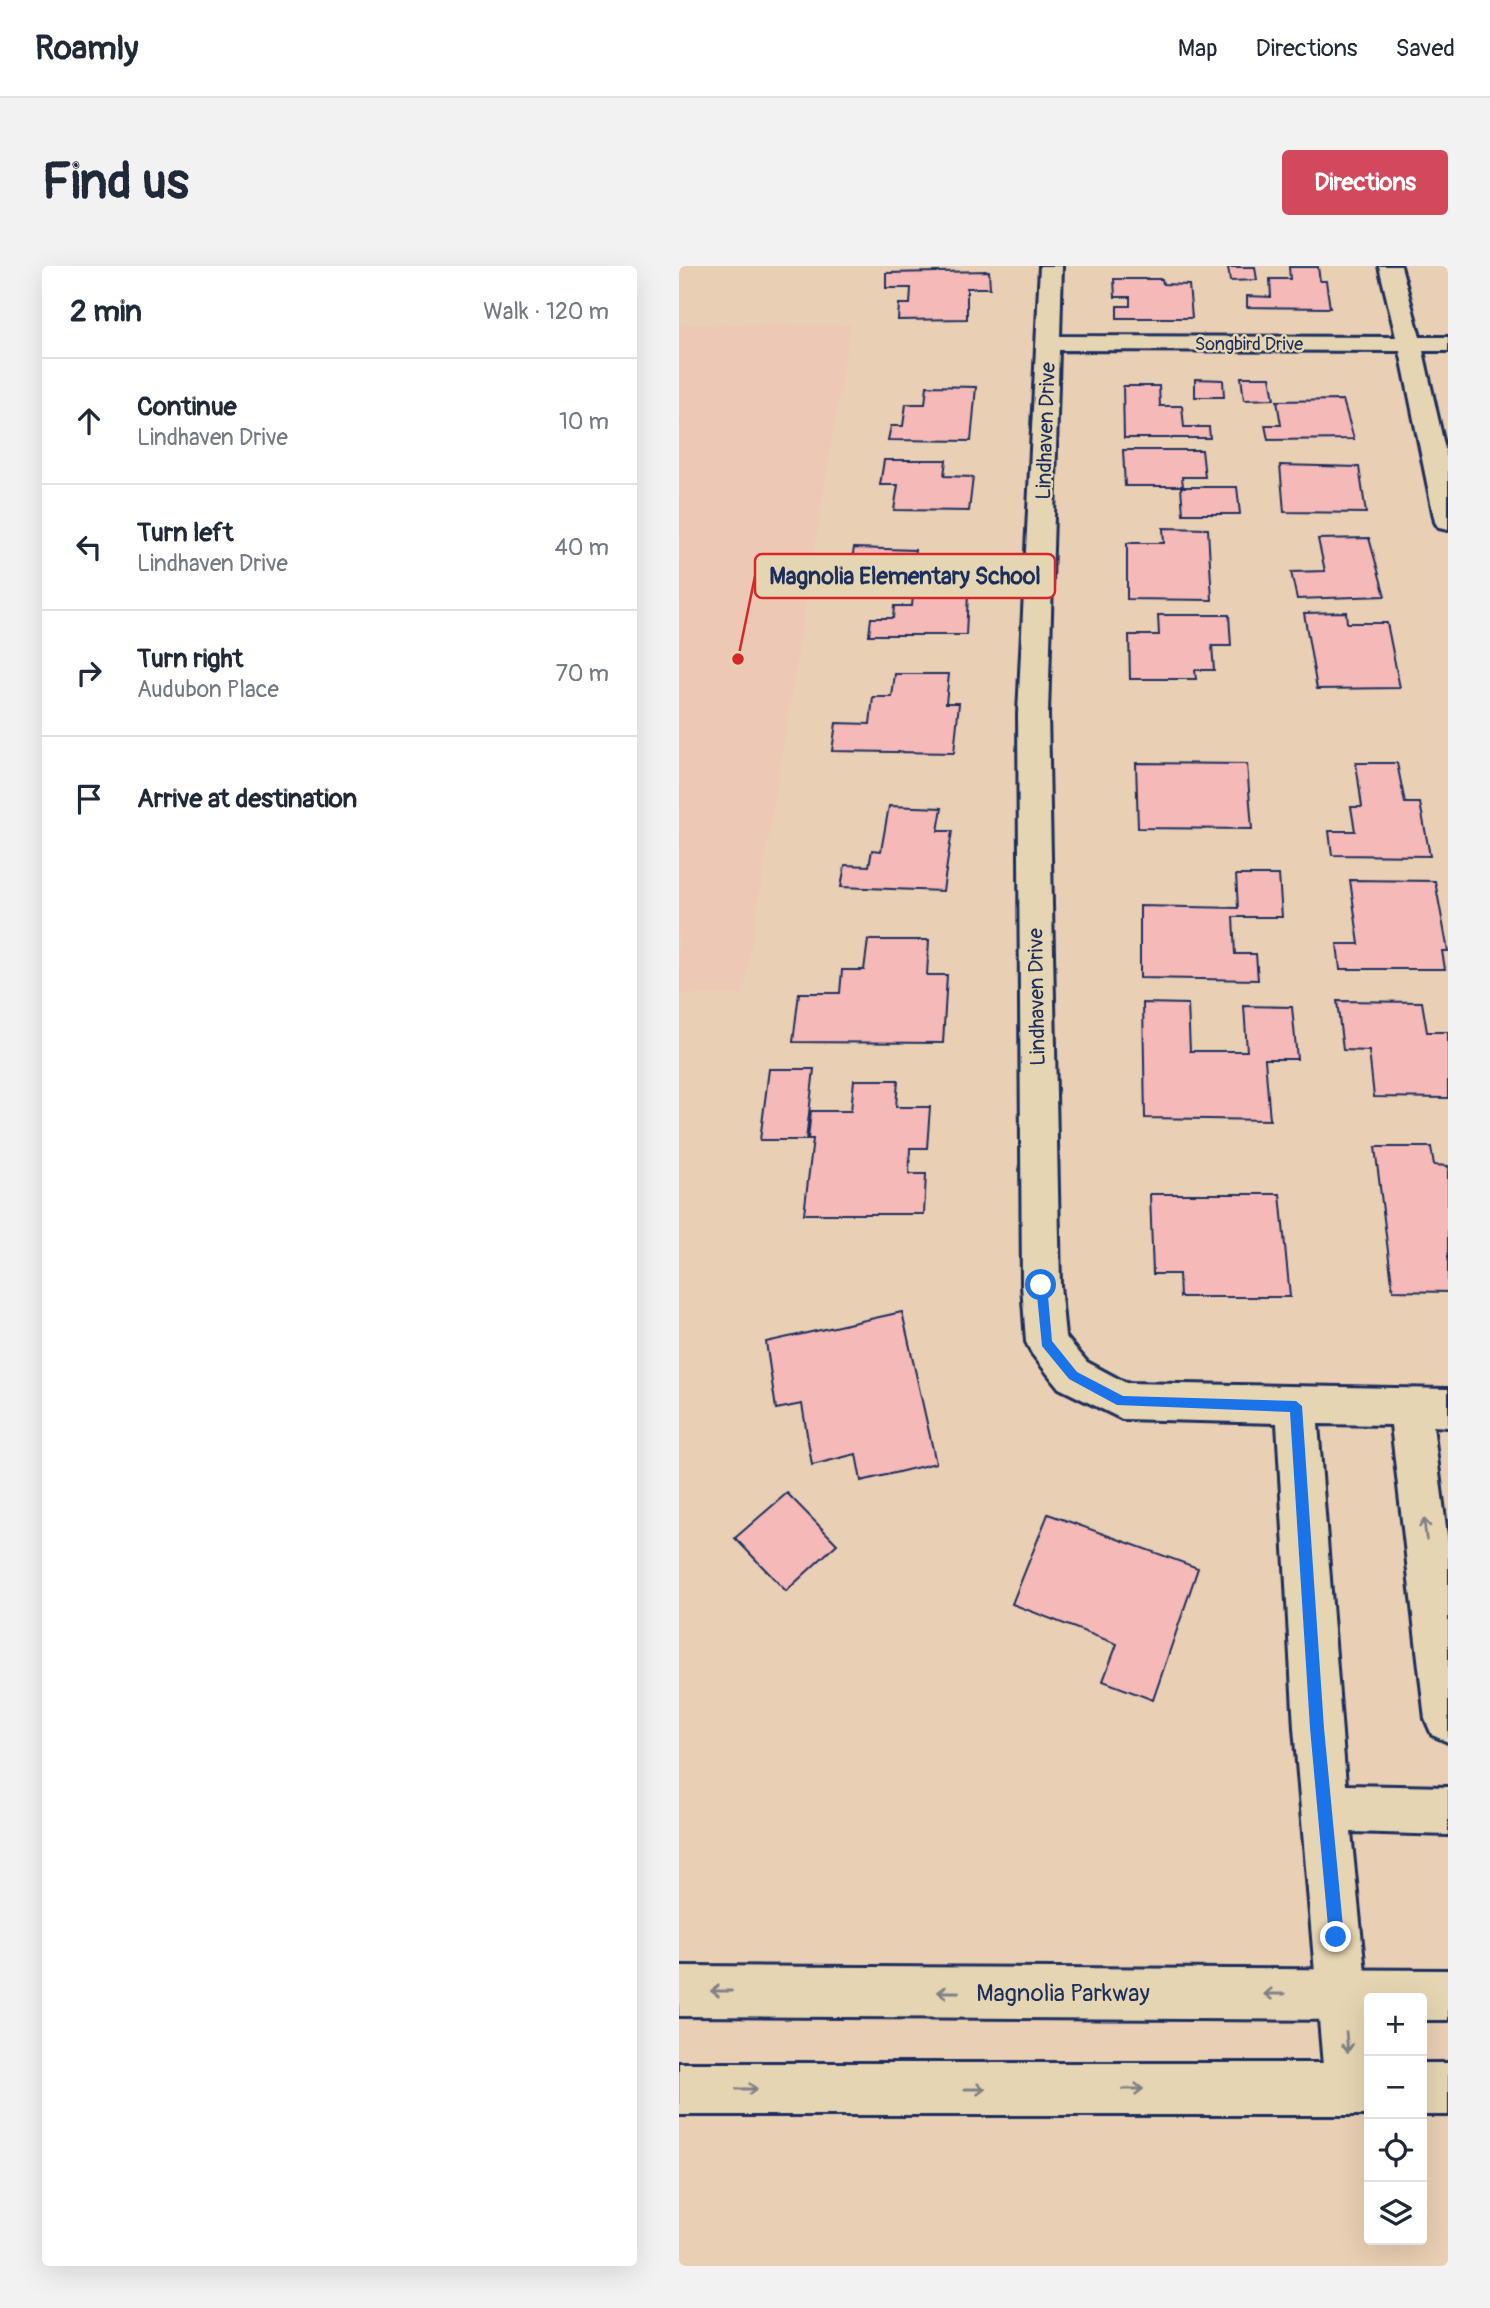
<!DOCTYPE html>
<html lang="en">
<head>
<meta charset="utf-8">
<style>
  :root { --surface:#fff; --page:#f2f2f3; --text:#1f2937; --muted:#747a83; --line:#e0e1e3; --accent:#d1495b }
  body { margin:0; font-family:Pangolin,sans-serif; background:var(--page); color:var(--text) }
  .controls { position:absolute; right:21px; bottom:21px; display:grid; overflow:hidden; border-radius:7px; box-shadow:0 7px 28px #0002 }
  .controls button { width:63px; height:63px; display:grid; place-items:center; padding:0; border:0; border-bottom:2px solid var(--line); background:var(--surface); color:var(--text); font:35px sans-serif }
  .stop { position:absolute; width:21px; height:21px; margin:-16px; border:5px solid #1a73e8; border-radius:50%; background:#fff }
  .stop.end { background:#1a73e8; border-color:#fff; box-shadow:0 2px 7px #0008 }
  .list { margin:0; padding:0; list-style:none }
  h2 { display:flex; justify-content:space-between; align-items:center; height:91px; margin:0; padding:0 28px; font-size:30px }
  h2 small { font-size:23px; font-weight:400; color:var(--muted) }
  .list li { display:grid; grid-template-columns:46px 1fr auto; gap:21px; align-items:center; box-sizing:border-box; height:126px; padding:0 28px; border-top:2px solid var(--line) }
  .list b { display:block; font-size:26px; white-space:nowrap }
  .list p { margin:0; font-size:23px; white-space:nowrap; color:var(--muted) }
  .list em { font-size:23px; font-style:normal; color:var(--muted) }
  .icon { flex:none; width:38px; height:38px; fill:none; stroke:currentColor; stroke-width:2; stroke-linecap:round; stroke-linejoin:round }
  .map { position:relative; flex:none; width:769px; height:2000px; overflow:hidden; border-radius:7px }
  header { display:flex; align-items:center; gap:42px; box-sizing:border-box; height:98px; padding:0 35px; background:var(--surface); border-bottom:2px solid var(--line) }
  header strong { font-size:33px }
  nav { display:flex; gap:38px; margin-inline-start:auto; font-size:24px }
  .intro { display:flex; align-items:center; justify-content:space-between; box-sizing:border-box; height:168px; padding:0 42px }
  h1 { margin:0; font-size:49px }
  .button { padding:18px 32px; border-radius:7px; background:var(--accent); color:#fff; font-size:24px; font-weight:700 }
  main { display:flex; gap:42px; padding:0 42px }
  aside { flex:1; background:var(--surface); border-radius:7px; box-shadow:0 7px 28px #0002 }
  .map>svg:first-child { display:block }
  .built { fill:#edc8b4 }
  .building { fill:#f5b9b7; stroke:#1b2f5e; stroke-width:2 }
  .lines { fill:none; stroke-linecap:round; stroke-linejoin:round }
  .street-casing { stroke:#1b2f5e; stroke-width:6 }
  .secondary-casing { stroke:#1b2f5e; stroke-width:6 }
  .street { fill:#e6d5b2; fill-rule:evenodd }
  .secondary { fill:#e6d5b2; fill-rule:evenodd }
  .oneway { stroke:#808288 }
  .route { fill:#1a73e8 }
  .labels { text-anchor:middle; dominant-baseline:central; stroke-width:5; stroke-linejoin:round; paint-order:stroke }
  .far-street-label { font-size:18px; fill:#1b2f5e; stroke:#e6d5b2 }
  .street-label { font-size:21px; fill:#1b2f5e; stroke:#e6d5b2 }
  .near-street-label { font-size:24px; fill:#1b2f5e; stroke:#e6d5b2 }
  .leader { fill:none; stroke:#d62828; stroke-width:2.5 }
  .callout-dot { fill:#d62828; stroke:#e6d5b2; stroke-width:2.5 }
  .callout { fill:#e6d5b2; stroke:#d62828; stroke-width:2.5 }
  .callout-label { font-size:23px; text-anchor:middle; font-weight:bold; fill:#1b2f5e }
</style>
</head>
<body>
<header>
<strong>Roamly</strong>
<nav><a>Map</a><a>Directions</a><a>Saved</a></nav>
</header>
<div class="intro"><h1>Find us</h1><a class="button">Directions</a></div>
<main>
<aside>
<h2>2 min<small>Walk · 120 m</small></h2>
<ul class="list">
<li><svg class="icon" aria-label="ahead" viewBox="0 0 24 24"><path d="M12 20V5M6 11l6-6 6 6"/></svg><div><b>Continue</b><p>Lindhaven Drive</p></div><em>10 m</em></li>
<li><svg class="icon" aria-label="left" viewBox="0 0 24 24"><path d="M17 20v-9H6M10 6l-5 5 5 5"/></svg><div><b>Turn left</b><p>Lindhaven Drive</p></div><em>40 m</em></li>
<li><svg class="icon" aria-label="right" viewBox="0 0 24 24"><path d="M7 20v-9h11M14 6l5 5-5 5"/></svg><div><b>Turn right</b><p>Audubon Place</p></div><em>70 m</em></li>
<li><svg class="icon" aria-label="arrive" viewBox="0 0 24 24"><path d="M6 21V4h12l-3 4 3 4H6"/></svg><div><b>Arrive at destination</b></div></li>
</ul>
</aside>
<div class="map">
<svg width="769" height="2000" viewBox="0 0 769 2000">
  <rect width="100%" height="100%" fill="#e9cfb3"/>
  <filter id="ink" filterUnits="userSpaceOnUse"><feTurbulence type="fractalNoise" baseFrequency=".0143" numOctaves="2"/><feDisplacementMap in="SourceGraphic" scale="14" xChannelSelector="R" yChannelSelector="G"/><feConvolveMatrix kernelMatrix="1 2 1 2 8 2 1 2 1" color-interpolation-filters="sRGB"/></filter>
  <g filter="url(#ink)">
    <path class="built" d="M 0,58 L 171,59 L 64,728 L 0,728 Z"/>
    <path class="building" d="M 549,1 L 576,1 L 578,14 L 551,15 Z
      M 610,1 L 639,1 L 641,15 L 647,15 L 651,42 L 568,41 L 568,30 L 592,31 L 591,13 L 611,13 Z
      M 310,5 L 311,22 L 288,22 L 288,53 L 219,54 L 220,38 L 231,38 L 232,22 L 207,22 L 207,7 Z
      M 435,13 L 483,13 L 484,18 L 510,19 L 513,52 L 438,52 L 438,40 L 451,40 L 451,31 L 436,31 Z
      M 562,111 L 591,111 L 595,133 L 565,134 Z
      M 516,113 L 544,114 L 545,131 L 516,131 Z
      M 248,120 L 297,121 L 292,175 L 209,174 L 212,160 L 224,160 L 227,138 L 246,138 Z
      M 444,120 L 480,120 L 481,140 L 503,140 L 505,161 L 530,161 L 531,172 L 445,172 Z
      M 664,134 L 675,173 L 589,174 L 586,159 L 602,159 L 598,135 Z
      M 444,184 L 523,184 L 526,211 L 503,211 L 504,220 L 446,220 Z
      M 205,194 L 267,194 L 265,210 L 294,211 L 290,245 L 215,244 L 219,219 L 201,219 Z
      M 601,199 L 680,201 L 687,247 L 605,246 Z
      M 502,221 L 558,221 L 561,248 L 504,248 Z
      M 484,262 L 529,263 L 533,334 L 448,333 L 448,277 L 485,277 Z
      M 690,272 L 706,330 L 618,333 L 612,306 L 646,305 L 639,273 Z
      M 175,282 L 236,284 L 234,300 L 172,299 Z
      M 236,310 L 281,310 L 280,328 L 289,328 L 287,369 L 190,369 L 192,352 L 214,352 L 215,340 L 233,340 Z
      M 667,346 L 668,357 L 708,357 L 721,422 L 638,423 L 625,347 Z
      M 479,349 L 550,349 L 552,380 L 533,380 L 535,404 L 516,404 L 517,413 L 451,413 L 450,369 L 480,369 Z
      M 216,408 L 270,408 L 267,437 L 280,437 L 275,487 L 153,485 L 157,457 L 191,458 L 194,431 L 213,431 Z
      M 457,497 L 568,498 L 573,563 L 459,562 Z
      M 677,497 L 718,497 L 726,537 L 741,537 L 751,590 L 653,589 L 650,565 L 676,565 L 672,541 L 683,541 Z
      M 210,540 L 263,542 L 259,565 L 273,565 L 264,625 L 162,621 L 166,599 L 190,600 L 193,584 L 202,585 Z
      M 557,609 L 600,609 L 603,651 L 554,651 L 556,688 L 577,688 L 579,714 L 461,712 L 461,640 L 559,642 Z
      M 671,614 L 756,615 L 769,685 L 763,685 L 766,703 L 661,703 L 658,678 L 680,678 Z
      M 189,674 L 250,674 L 248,709 L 268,709 L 264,777 L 114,776 L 120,727 L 161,727 L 163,704 L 185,704 Z
      M 658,735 L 743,736 L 748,766 L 769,766 L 769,832 L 695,831 L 690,785 L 664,784 Z
      M 464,737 L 509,738 L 511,785 L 568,785 L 565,740 L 613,741 L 618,793 L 586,793 L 591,854 L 466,852 Z
      M 90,803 L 135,803 L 127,874 L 81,874 Z
      M 175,814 L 219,814 L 217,841 L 251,841 L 248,882 L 231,882 L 230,908 L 247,908 L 245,948 L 125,948 L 134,873 L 129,873 L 132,845 L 172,845 Z
      M 696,881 L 752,881 L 755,899 L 769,900 L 769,1026 L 714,1025 Z
      M 471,928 L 601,928 L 611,1031 L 501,1031 L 500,1008 L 474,1008 Z
      M 223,1046 L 257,1197 L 182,1215 L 177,1188 L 133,1199 L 123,1138 L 97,1143 L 87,1076 Z
      M 108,1227 L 158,1278 L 107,1325 L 56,1272 Z
      M 369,1248 L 519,1302 L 474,1434 L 424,1415 L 438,1378 L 333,1338 Z"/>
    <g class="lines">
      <defs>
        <path id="street" d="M 361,0 L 383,0 L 381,70 L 717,71 L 700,0 L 722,0 L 741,71 L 769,71 L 769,85 L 744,85 L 769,197 L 769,264 L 760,262 L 756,256 L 721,85 L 380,84 L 369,448 L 381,1019 L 386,1070 L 408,1096 L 447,1117 L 769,1123 L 769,1161 L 754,1160 L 769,1277 L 769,1476 L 753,1469 L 746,1453 L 712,1159 L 639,1158 L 667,1519 L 769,1521 L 769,1569 L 672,1566 L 690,1747 L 690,1841 L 672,1849 L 654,1841 L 646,1823 L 615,1462 L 598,1157 L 443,1153 L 380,1122 L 353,1088 L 347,1076 L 343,1019 L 339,448 Z"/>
        <path id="secondary" d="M 0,1700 L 769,1704 L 769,1754 L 743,1754 L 743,1732 L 690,1732 L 690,1754 L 0,1750 Z
          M 0,1797 L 690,1797 L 690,1849 L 0,1849 Z
          M 743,1797 L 769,1797 L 769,1849 L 743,1849 Z"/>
      </defs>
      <use href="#street" class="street-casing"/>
      <use href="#secondary" class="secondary-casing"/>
      <use href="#street" class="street"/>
      <use href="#secondary" class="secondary"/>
    </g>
    <defs><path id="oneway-shaft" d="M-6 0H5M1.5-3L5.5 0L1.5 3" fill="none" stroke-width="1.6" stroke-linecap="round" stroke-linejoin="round" transform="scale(1.75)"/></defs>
    <g class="oneway">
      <use href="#oneway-shaft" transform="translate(746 1263) rotate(-97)"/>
      <use href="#oneway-shaft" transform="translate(42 1725) rotate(-180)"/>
      <use href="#oneway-shaft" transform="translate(269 1726) rotate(-180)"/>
      <use href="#oneway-shaft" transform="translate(595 1728) rotate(-180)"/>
      <use href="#oneway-shaft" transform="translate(668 1776) rotate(85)"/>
      <use href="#oneway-shaft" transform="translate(68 1823)"/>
      <use href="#oneway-shaft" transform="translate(296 1823)"/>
      <use href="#oneway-shaft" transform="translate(454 1823)"/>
    </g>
  </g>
  <path class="route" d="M 362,1014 L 368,1019 L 373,1075 L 398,1106 L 444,1130 L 617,1135 L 623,1140 L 645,1462 L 665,1671 L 662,1676 L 657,1678 L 652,1676 L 650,1671 L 631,1462 L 611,1146 L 438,1139 L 390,1113 L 363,1080 L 357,1019 Z"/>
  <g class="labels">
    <g class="far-street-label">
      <text x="570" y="78">Songbird Drive</text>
    </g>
    <g class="street-label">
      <text transform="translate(367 165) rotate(-88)">Lindhaven Drive</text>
      <text transform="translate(358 731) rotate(-91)">Lindhaven Drive</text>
    </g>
    <g class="near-street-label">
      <text x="384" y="1727">Magnolia Parkway</text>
    </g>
  </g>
  <path class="leader" d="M59 393L76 310"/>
  <circle class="callout-dot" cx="59" cy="393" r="7"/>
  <rect class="callout" x="76" y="288" width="300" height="44" rx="7"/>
  <g class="callout-label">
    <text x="226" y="318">Magnolia Elementary School</text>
  </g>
</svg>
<div class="controls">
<button>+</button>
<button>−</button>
<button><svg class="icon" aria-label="locate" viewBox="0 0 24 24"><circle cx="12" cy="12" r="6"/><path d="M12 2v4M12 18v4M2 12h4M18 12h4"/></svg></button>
<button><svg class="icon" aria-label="layers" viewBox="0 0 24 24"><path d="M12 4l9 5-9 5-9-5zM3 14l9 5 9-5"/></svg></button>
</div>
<div class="stop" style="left:362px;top:1019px"></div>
<div class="stop end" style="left:657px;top:1671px"></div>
</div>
</main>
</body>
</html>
